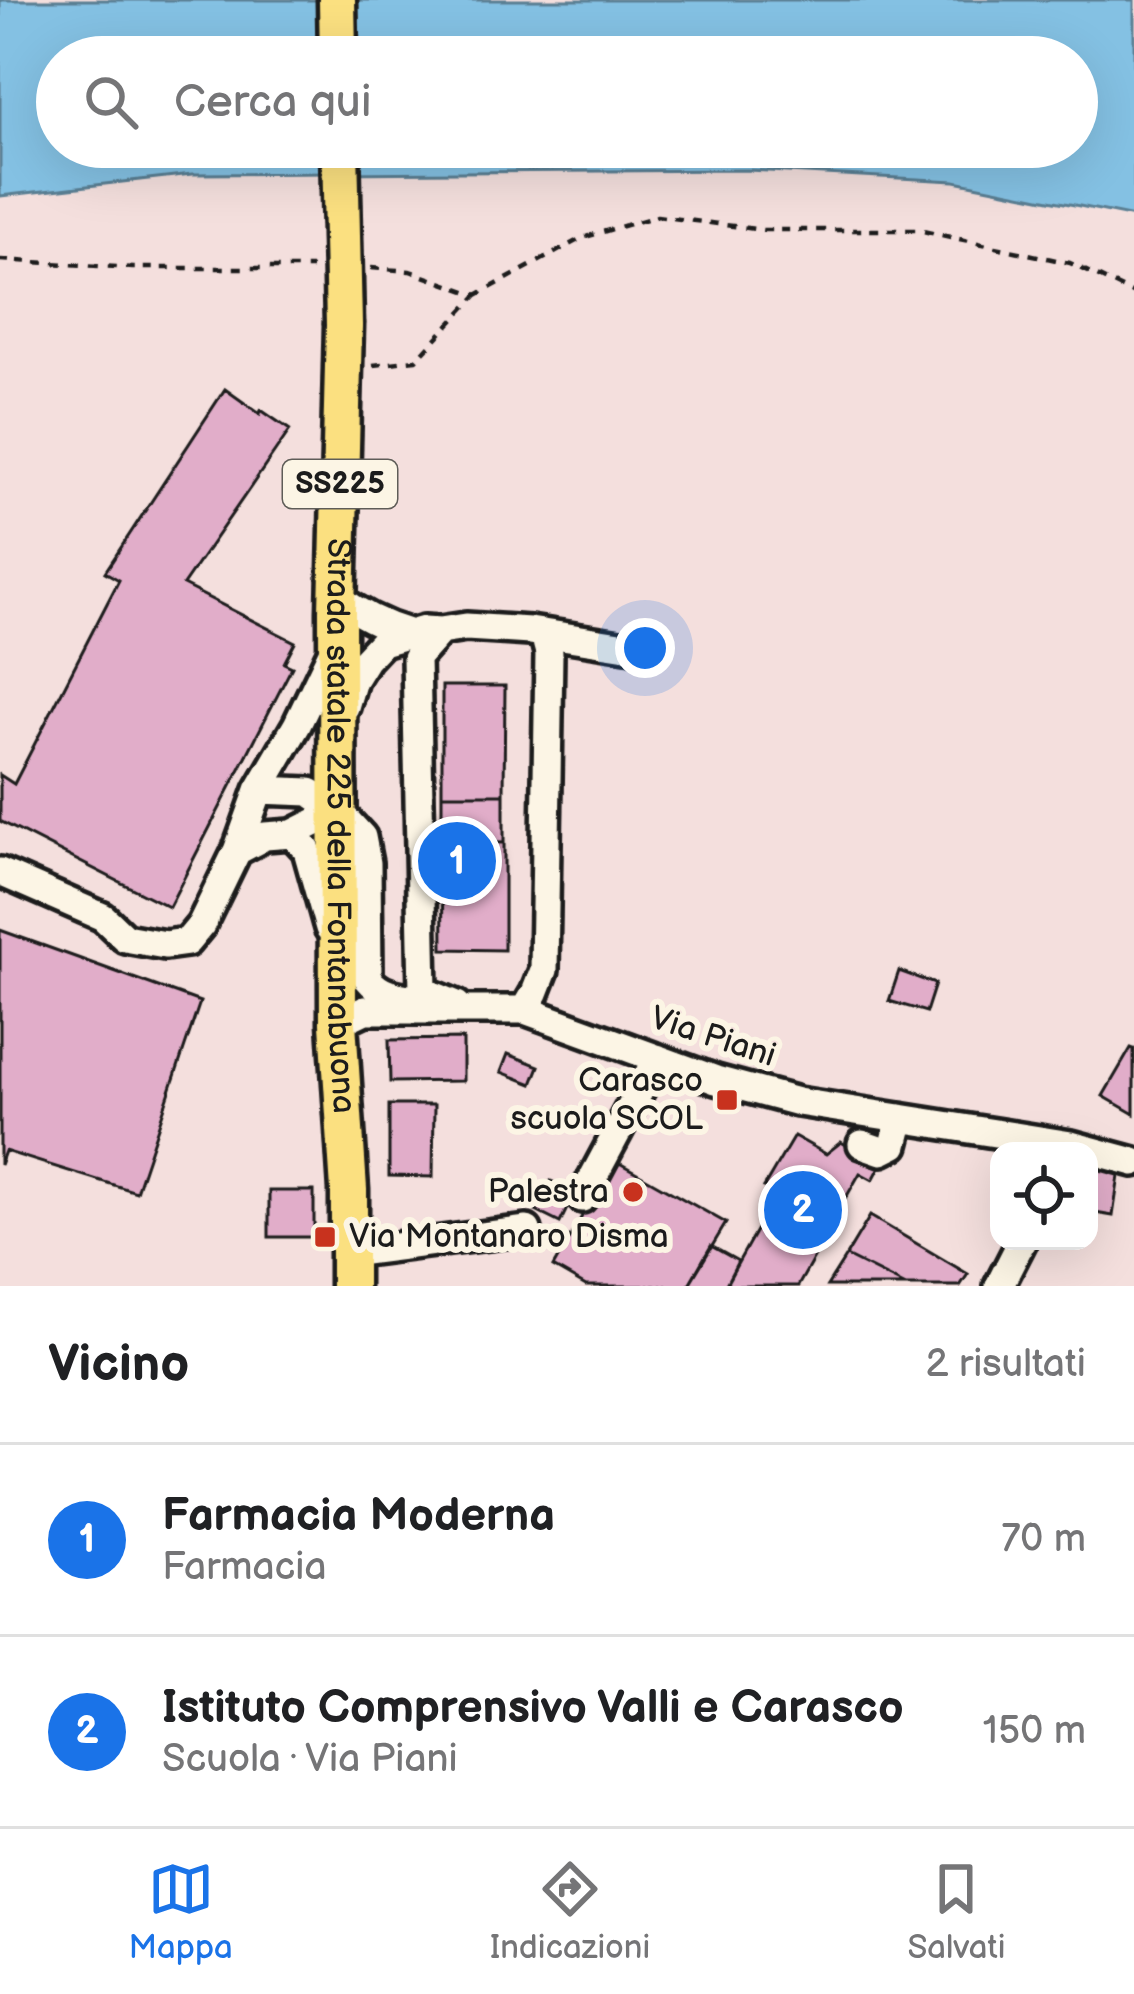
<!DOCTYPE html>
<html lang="it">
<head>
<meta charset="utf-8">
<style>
  :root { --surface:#fff; --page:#f6f6f6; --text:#202124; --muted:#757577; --line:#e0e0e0; --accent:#1a73e8 }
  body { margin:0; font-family:"Balsamiq Sans",sans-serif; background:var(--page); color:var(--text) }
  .controls { position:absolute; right:36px; bottom:36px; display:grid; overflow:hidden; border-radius:24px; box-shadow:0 12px 48px #0002 }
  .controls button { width:108px; height:108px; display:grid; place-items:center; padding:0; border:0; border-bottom:3px solid var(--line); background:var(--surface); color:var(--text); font:60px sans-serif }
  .you { position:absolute; left:645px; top:648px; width:42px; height:42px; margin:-30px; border:9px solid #fff; border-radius:50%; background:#1a73e8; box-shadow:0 0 0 18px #1a73e833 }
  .badge { display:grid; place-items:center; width:78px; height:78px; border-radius:50%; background:var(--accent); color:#fff; font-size:39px; font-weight:700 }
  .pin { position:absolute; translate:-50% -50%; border:6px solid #fff; box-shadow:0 3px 12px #0006 }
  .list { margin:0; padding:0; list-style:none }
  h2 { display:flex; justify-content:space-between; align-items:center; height:156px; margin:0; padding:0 48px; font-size:51px }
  h2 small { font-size:39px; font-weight:400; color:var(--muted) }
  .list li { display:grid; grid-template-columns:78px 1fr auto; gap:36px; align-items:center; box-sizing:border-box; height:192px; padding:0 48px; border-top:3px solid var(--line) }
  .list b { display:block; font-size:45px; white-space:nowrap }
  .list p { margin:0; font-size:39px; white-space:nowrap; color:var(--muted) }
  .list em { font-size:39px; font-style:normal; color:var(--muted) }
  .icon { flex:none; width:66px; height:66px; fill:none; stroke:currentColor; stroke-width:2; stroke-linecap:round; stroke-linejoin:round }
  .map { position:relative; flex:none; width:1134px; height:1286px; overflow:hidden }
  .search { position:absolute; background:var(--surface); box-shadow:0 12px 48px #0002; left:36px; right:36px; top:36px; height:132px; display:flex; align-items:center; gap:30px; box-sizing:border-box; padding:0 42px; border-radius:66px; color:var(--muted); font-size:45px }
  .sheet { height:540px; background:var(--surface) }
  nav { display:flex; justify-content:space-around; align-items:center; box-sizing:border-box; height:168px; border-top:3px solid var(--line); background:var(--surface); font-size:33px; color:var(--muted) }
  nav a { display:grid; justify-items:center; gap:6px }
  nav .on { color:var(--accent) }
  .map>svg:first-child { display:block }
  .water { fill:#84c1e3; stroke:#5a7f93; stroke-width:3; fill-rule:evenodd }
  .building { fill:#e1adc9; stroke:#1c1c1c; stroke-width:3 }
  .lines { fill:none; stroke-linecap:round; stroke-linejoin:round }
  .minor-casing { stroke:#1c1c1c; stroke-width:36 }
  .major-casing { stroke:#1c1c1c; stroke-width:45 }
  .path { stroke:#1c1c1c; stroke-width:4.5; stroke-dasharray:9 9; stroke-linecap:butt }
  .minor { stroke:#fcf5e5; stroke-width:27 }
  .major { stroke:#fbe080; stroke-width:36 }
  .major-bridge-casing { stroke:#1c1c1c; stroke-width:45; stroke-linecap:butt }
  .major-bridge { stroke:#fbe080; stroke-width:36 }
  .poi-dot { fill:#c8321e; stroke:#fcf5e5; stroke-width:4.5 }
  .labels { text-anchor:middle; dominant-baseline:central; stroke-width:12; stroke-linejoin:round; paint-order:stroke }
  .shield { fill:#fcf5e5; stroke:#5f5d58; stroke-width:3 }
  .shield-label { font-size:30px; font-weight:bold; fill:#1c1c1c }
  .street-label { font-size:33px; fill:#1c1c1c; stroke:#fcf5e5 }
  .poi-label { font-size:33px; fill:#1c1c1c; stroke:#fcf5e5; text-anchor:end }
</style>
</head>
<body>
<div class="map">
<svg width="1134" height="1286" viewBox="0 0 1134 1286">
  <rect width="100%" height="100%" fill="#f4dfdd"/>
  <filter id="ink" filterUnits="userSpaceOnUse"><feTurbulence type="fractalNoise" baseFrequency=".00833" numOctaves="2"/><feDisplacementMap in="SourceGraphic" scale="24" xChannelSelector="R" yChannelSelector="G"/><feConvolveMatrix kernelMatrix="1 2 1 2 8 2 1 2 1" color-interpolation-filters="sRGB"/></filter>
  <g filter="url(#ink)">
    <path class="water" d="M 0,0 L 1134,0 L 1134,217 L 955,181 L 747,170 L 192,174 L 0,196 ZM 57,57 L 1077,57 L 1077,147 L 57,147 Z"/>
    <path class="building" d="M 225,389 L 260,414 L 261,410 L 290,430 L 183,585 L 295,642 L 284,663 L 292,667 L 169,907 L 0,821 L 0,775 L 14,784 L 119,580 L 105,572 Z
      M 442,686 L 505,686 L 504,794 L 442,794 Z
      M 442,794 L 504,794 L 504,843 L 442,842 Z
      M 442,842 L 504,843 L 504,950 L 443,949 Z
      M 0,930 L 200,1002 L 136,1192 L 5,1151 L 0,1165 Z
      M 899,971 L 935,984 L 926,1012 L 889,1001 Z
      M 463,1039 L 463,1081 L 390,1082 L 389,1040 Z
      M 1131,1048 L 1134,1049 L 1134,1114 L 1103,1096 Z
      M 508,1054 L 539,1066 L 532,1084 L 501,1072 Z
      M 389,1105 L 434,1105 L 433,1177 L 389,1176 Z
      M 794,1136 L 826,1154 L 841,1142 L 881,1165 L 873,1180 L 860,1173 L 823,1238 L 805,1227 L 796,1244 L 815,1256 L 798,1286 L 725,1286 L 777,1193 L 764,1187 Z
      M 614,1160 L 726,1223 L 688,1286 L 586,1286 L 553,1267 Z
      M 1089,1164 L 1120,1169 L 1113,1216 L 1089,1212 Z
      M 551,1181 L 575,1192 L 560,1223 L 536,1211 Z
      M 269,1191 L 314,1191 L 314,1237 L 269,1237 Z
      M 870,1216 L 968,1274 L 960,1286 L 906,1286 L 846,1256 Z
      M 711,1246 L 738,1261 L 725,1286 L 688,1286 Z
      M 846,1256 L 906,1286 L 827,1286 Z"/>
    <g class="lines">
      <defs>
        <path id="minor" d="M 337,597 C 359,614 381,625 408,633
          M 440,631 L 416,658 L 423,991 L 457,1005
          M 345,707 L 353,680 L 366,659 L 382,642 L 424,630 L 440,631 L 466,627 L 530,631 L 652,650
          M 259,790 L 310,792 L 338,811 L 362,837 L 367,863 L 368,979 C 381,995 396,996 415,999
          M 292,834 L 307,850 L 329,928
          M 237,851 L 265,836 L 292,834 L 338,811
          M 0,872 L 103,917 L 125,938 L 165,945 L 187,942 L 201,925 L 237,851 L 259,790 L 297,725 L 334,648
          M 525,1010 L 535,993 L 544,970 L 549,653 L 544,634
          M 338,1023 L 365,1010 L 525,1010 L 716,1080 L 798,1102 L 1071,1145 L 1134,1162
          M 862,1144 L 882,1151 L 894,1145 L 901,1118
          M 582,1198 L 657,1058
          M 349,1253 L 527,1230
          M 999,1286 L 1022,1241"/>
        <g id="major">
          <path d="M 337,0 L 338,57"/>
          <path id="s1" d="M 344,325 L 337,611 L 338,1023 L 349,1190 L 349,1286"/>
        </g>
      </defs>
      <use href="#minor" class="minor-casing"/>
      <use href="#major" class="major-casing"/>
      <path class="path" d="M 0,260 L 133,268 L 312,268
        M 371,268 L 410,271 L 477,295 L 582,238 L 657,216 L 763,230 L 918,230 L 1070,263 L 1134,294
        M 373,365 L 416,360 L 477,295"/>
      <use href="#minor" class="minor"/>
      <use href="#major" class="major"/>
      <defs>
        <path id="major-bridge" d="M 340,147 L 344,325"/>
      </defs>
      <use href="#major-bridge" class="major-bridge-casing"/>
      <use href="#major-bridge" class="major-bridge"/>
    </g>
  </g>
  <g class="poi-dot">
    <rect x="715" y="1088" width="24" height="24" rx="6"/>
    <circle cx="633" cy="1192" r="12"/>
    <rect x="313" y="1225" width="24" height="24" rx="6"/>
  </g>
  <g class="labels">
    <rect class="shield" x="283" y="460" width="114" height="48" rx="9"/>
    <g class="shield-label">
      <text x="340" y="484">SS225</text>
    </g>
    <g class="street-label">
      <text stroke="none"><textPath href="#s1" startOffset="501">Strada statale 225 della Fontanabuona</textPath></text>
      <text transform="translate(713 1037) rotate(18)">Via Piani</text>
    </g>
    <g class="poi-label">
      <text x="703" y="1081">Carasco<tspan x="703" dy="38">scuola SCOL</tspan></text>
      <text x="609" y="1192">Palestra</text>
      <text x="349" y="1237" text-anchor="start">Via Montanaro Disma</text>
    </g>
  </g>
</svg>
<div class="controls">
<button><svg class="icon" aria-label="locate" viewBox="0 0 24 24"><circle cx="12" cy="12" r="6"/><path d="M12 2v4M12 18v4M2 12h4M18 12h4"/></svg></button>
</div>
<div class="you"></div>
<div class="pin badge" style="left:457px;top:861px">1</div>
<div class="pin badge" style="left:803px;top:1210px">2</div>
<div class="search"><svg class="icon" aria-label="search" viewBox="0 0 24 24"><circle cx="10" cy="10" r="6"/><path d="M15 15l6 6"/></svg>Cerca qui</div>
</div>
<section class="sheet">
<h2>Vicino<small>2 risultati</small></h2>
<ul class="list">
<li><span class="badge">1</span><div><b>Farmacia Moderna</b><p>Farmacia</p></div><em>70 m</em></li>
<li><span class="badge">2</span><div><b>Istituto Comprensivo Valli e Carasco</b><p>Scuola · Via Piani</p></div><em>150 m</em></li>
</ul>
</section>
<nav>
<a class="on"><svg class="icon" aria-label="map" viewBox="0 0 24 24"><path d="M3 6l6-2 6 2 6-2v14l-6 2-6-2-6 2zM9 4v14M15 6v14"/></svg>Mappa</a>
<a><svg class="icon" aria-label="directions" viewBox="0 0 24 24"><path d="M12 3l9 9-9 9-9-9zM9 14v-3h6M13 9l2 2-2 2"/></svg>Indicazioni</a>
<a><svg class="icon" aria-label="saved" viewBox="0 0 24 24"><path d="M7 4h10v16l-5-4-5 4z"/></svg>Salvati</a>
</nav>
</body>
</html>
